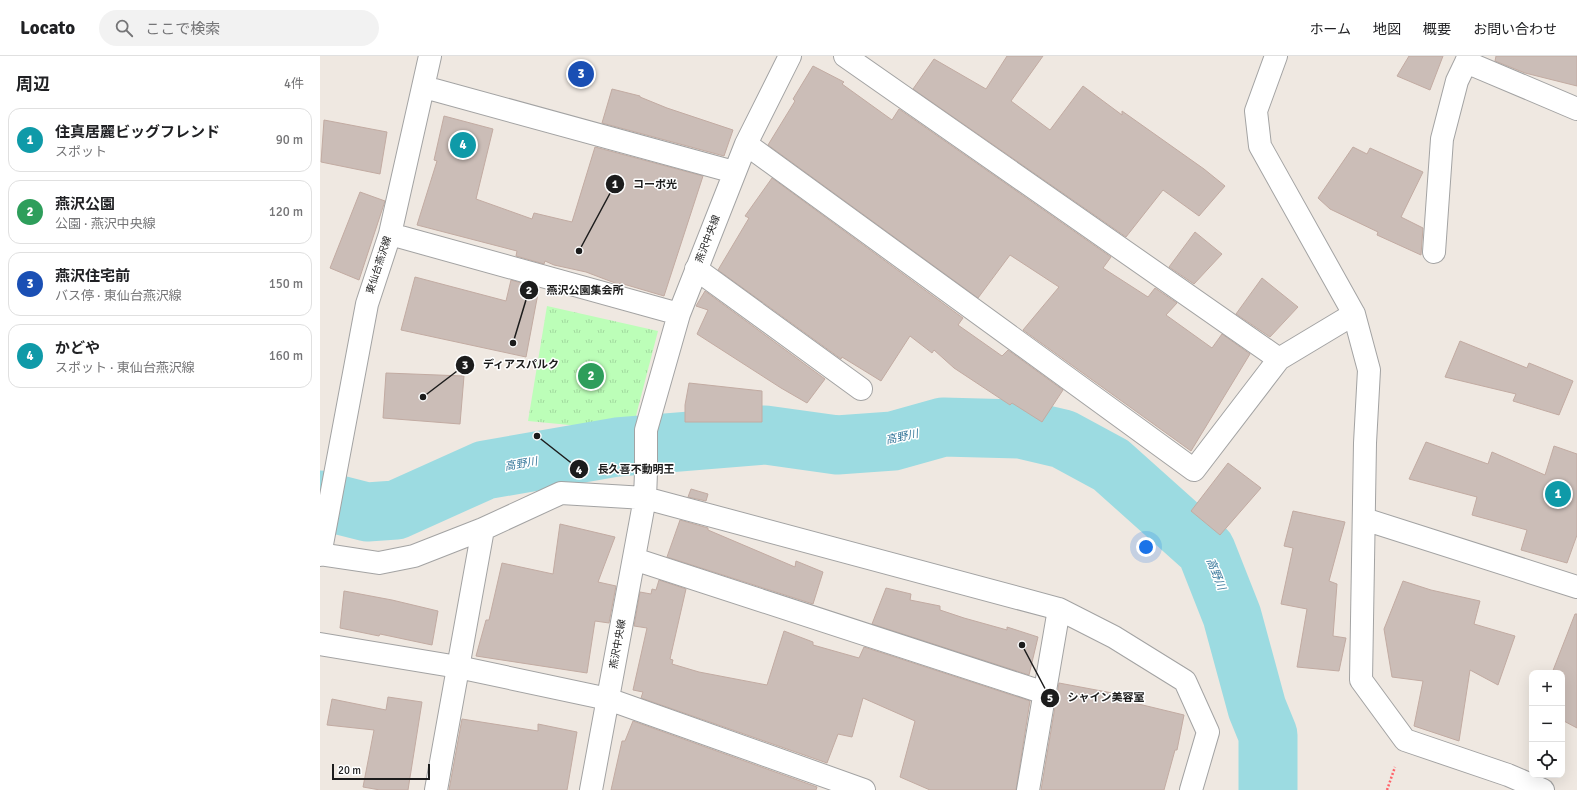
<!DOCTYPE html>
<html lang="ja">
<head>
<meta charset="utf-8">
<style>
  :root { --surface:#fff; --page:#f2f2f2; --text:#202124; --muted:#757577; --line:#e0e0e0; --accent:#0b8043 }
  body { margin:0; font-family:Signika,"Noto Sans JP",sans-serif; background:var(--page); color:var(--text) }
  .controls { position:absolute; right:12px; bottom:12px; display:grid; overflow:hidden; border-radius:8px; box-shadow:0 4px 16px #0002 }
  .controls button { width:36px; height:36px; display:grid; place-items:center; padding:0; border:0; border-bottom:1px solid var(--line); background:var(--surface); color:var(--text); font:20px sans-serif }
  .scale { position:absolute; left:12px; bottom:10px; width:98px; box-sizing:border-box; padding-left:4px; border:2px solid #1c1c1c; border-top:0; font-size:11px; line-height:14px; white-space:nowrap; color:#1c1c1c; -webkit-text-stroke:3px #fff; paint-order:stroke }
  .you { position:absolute; left:826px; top:491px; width:14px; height:14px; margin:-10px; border:3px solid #fff; border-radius:50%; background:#1a73e8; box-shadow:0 0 0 6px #1a73e833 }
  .badge { display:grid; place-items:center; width:26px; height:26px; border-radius:50%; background:var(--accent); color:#fff; font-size:13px; font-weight:700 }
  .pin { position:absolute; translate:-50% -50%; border:2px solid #fff; box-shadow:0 1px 4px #0006 }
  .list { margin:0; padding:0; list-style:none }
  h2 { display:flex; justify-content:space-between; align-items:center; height:52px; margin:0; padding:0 16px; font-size:17px }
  h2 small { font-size:13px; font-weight:400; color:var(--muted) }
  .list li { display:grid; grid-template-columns:26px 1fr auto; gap:12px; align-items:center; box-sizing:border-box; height:64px; margin:0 8px 8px; padding:0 8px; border:1px solid var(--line); border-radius:12px }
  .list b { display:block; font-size:15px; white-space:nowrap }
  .list p { margin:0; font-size:13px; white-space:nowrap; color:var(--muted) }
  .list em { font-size:13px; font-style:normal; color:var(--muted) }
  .icon { flex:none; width:22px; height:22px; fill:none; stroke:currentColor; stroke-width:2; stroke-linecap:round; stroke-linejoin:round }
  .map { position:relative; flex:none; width:1257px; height:734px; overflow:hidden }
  header { display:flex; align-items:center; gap:24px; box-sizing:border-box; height:56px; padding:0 20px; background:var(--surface); border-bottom:1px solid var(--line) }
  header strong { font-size:19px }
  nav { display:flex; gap:22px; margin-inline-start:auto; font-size:14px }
  .search { width:280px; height:36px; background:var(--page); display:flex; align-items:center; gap:10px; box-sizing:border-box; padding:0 14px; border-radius:22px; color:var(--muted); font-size:15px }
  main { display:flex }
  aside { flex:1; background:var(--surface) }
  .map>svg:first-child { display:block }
  .park { fill:url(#park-tufts) }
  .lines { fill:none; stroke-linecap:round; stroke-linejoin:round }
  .river { stroke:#9cdbe1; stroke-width:59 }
  .building { fill:#cbbdb7; stroke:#c2aba2 }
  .minor-casing { stroke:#a3a3a3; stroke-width:24 }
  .path { stroke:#ff6168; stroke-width:2.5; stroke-dasharray:2 2; stroke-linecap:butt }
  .minor { stroke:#fff; stroke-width:22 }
  .labels { text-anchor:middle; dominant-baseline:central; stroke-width:3; stroke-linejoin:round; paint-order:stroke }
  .street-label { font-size:10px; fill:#1c1c1c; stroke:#fff }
  .water-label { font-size:11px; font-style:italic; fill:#39799c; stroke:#fff }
  .leader { fill:none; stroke:#1c1c1c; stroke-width:1.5 }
  .callout-dot { fill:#1c1c1c; stroke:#fff; stroke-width:1.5 }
  .mark-label { font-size:12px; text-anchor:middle; font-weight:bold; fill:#fff }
  .callout-label { font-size:11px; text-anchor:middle; font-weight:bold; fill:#1c1c1c; stroke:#fff; stroke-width:3; stroke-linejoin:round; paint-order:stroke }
</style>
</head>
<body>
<header>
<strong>Locato</strong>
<div class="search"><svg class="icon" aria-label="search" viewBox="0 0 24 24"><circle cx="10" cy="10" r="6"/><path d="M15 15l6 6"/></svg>ここで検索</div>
<nav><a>ホーム</a><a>地図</a><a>概要</a><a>お問い合わせ</a></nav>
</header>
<main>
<aside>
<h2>周辺<small>4件</small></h2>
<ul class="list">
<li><span class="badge" style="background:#0f9aa8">1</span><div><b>住真居麗ビッグフレンド</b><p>スポット</p></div><em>90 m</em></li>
<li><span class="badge" style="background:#2e9e5b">2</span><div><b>燕沢公園</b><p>公園 · 燕沢中央線</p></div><em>120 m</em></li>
<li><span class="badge" style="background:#1a4fb4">3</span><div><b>燕沢住宅前</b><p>バス停 · 東仙台燕沢線</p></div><em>150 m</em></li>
<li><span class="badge" style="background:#0f9aa8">4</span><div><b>かどや</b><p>スポット · 東仙台燕沢線</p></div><em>160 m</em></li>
</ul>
</aside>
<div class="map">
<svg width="1257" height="734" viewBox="0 0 1257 734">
  <defs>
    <pattern id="park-tufts" width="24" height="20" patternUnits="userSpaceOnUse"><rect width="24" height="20" fill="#bcfeb8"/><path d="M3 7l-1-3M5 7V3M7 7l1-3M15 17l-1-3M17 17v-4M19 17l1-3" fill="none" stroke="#a1d99e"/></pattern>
  </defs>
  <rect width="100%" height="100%" fill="#efe8e1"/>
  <path class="park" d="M 227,250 L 338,275 L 312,375 L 208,365 Z"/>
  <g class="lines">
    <path class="river" d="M 0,444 L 47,456 L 76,454 L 165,414 L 297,391 L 445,379 L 517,389 L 573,385 L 623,371 L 700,373 L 743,383 L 791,409 L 886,494 L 912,560 L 937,652 L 948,679 L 948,734"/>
  </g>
  <path class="building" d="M 687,0 L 723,0 L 691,45 L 730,74 L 763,30 L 802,59 L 802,55 L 884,113 L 905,130 L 879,160 L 843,134 L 806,181 L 593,33 L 614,3 L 666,33 Z
    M 1089,0 L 1123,0 L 1110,34 L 1077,20 Z
    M 1176,0 L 1257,0 L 1257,30 L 1205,17 L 1175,5 Z
    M 493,10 L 524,26 L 522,28 L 572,64 L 579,53 L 791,201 L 783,212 L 828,241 L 835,232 L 857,247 L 846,259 L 892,292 L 902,278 L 930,298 L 871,395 L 703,274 L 739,231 L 690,199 L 658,242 L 448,89 L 475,45 L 473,43 Z
    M 292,33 L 320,40 L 320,41 L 347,52 L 413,74 L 404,100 L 282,67 Z
    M 124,60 L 173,73 L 156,143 L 212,163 L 214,157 L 252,166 L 275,91 L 383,120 L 344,240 L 300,227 L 300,229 L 295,227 L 266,216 L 234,209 L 225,205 L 224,208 L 196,200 L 197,195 L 97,169 L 117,105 L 114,104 Z
    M 4,64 L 67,76 L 60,118 L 1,106 Z
    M 1033,91 L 1047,98 L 1050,92 L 1103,116 L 1081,161 L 1103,172 L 1101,199 L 1057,179 L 1058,176 L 1010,153 L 998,142 Z
    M 452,122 L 643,262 L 638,269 L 682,300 L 688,294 L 743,334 L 722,366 L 692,347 L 690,349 L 634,312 L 614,294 L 612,297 L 590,280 L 561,325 L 522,301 L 521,303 L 398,214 L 429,162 L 425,160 Z
    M 40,136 L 65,145 L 39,224 L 10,212 Z
    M 875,176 L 902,198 L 874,228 L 849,211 Z
    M 95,221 L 186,245 L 191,224 L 219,232 L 206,301 L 81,274 Z
    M 942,222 L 978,251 L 950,281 L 916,258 Z
    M 385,235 L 505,323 L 487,347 L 461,332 L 377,278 L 388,254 L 376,250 Z
    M 1140,285 L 1207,312 L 1209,307 L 1253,325 L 1239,359 L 1193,345 L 1196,338 L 1125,321 Z
    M 66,317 L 144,320 L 140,368 L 63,362 Z
    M 369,327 L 442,335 L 442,366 L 365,366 L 365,349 Z
    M 1106,386 L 1168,408 L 1172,396 L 1225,419 L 1234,390 L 1257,398 L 1257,479 L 1247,507 L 1201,494 L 1207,474 L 1152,459 L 1157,441 L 1089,423 Z
    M 908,407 L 941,432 L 900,479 L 871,455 Z
    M 371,433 L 388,438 L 386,445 L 368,441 Z
    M 973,455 L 1025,466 L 1009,525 L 1017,528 L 1013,580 L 1026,582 L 1019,615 L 977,611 L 987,553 L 961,548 L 973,492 L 964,490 Z
    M 360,464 L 388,472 L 388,474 L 475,511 L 476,505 L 503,516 L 493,548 L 347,501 Z
    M 240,468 L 295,481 L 278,526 L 296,530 L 289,567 L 275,565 L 267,617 L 156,600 L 166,564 L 169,564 L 182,507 L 233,518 Z
    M 339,524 L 366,533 L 350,603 L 353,604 L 352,608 L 379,616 L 447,629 L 464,575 L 493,586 L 493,589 L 539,602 L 544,591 L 710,645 L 696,734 L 610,734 L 580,721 L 595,665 L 543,642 L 532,681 L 518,678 L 507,707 L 321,642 L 323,636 L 313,634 L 327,572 L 314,570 L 320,536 L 331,538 L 332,533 L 336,534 Z
    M 1083,525 L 1111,534 L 1160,545 L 1154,568 L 1195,580 L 1178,629 L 1150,614 L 1139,685 L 1094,670 L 1103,625 L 1072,621 L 1064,573 Z
    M 566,532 L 591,538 L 590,544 L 620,550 L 620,554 L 644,562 L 687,574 L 687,571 L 718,581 L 709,619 L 552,568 Z
    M 24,535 L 72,544 L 118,555 L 112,589 L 60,578 L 59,580 L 20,572 Z
    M 1255,558 L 1257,558 L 1257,672 L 1242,664 L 1242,617 L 1232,617 Z
    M 739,627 L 803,639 L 802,644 L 864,659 L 857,694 L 855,694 L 844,734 L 721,734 Z
    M 68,641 L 102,646 L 88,734 L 60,734 L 43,731 L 54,674 L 7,669 L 12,643 L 66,654 Z
    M 142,663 L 218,675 L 218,668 L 257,676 L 247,734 L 129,734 Z
    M 313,665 L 497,731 L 496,734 L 291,734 L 302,685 L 305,685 Z"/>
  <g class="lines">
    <defs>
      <path id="minor" d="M 525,0 L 959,303
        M 956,0 L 936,55 L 940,90 L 1034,258 L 1049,314 L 1045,387 L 1041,624 L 1085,684 L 1188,719 L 1223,734
        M 1146,6 L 1257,53
        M 104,31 L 414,116
        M 426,88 L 874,414 L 959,303 L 1034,258
        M 70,178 L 359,258
        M 1114,196 L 1122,83 L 1137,25 L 1149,0
        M 376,213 L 541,333
        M 1044,463 L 1257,531
        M 0,498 L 59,507 L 94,500 L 163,473 L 241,437 L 325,442 L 739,553 L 708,734
        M 0,499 L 47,248 L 70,178 L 110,0
        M 314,503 L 725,637
        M 739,553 L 794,581 L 865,625 L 888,676 L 871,734
        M 0,588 L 138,611 L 288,643 L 544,734
        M 116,734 L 163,473
        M 271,734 L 325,442 L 326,416 L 326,374 L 359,258 L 426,88 L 470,0"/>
    </defs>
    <use href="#minor" class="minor-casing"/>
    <path class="path" d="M 1067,734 L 1075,711"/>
    <use href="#minor" class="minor"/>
  </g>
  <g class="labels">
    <g class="street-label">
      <text transform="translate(388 183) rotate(-69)">燕沢中央線</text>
      <text transform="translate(59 209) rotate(-72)">東仙台燕沢線</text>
      <text transform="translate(298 588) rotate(-80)">燕沢中央線</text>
    </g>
    <g class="water-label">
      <text transform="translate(582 381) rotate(-12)">高野川</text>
      <text transform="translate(201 408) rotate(-10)">高野川</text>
      <text transform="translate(896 518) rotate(68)">高野川</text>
    </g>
  </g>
  <path class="leader" d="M259 195L295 128M193 287L209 234M103 341L145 309M217 380L259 413M702 589L730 642"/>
  <g class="callout-dot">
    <circle cx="259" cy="195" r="4"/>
    <circle cx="193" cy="287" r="4"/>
    <circle cx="103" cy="341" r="4"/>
    <circle cx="217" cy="380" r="4"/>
    <circle cx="702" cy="589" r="4"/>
    <circle cx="295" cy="128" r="10"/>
    <circle cx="209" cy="234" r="10"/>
    <circle cx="145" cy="309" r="10"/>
    <circle cx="259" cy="413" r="10"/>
    <circle cx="730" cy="642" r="10"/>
  </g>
  <g class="mark-label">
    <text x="295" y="132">1</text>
    <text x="209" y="238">2</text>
    <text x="145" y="313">3</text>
    <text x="259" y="418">4</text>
    <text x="730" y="646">5</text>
  </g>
  <g class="callout-label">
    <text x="335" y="132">コーポ光</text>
    <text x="265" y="238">燕沢公園集会所</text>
    <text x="201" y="312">ディアスパルク</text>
    <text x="316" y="417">長久喜不動明王</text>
    <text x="786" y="645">シャイン美容室</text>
  </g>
</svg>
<div class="controls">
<button>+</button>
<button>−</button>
<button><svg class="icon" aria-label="locate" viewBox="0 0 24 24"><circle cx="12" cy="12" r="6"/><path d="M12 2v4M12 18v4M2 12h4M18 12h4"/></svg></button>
</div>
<div class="scale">20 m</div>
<div class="you"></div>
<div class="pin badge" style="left:1238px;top:438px;background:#0f9aa8">1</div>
<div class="pin badge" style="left:271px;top:320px;background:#2e9e5b">2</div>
<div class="pin badge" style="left:261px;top:18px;background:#1a4fb4">3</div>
<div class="pin badge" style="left:143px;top:89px;background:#0f9aa8">4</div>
</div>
</main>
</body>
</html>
